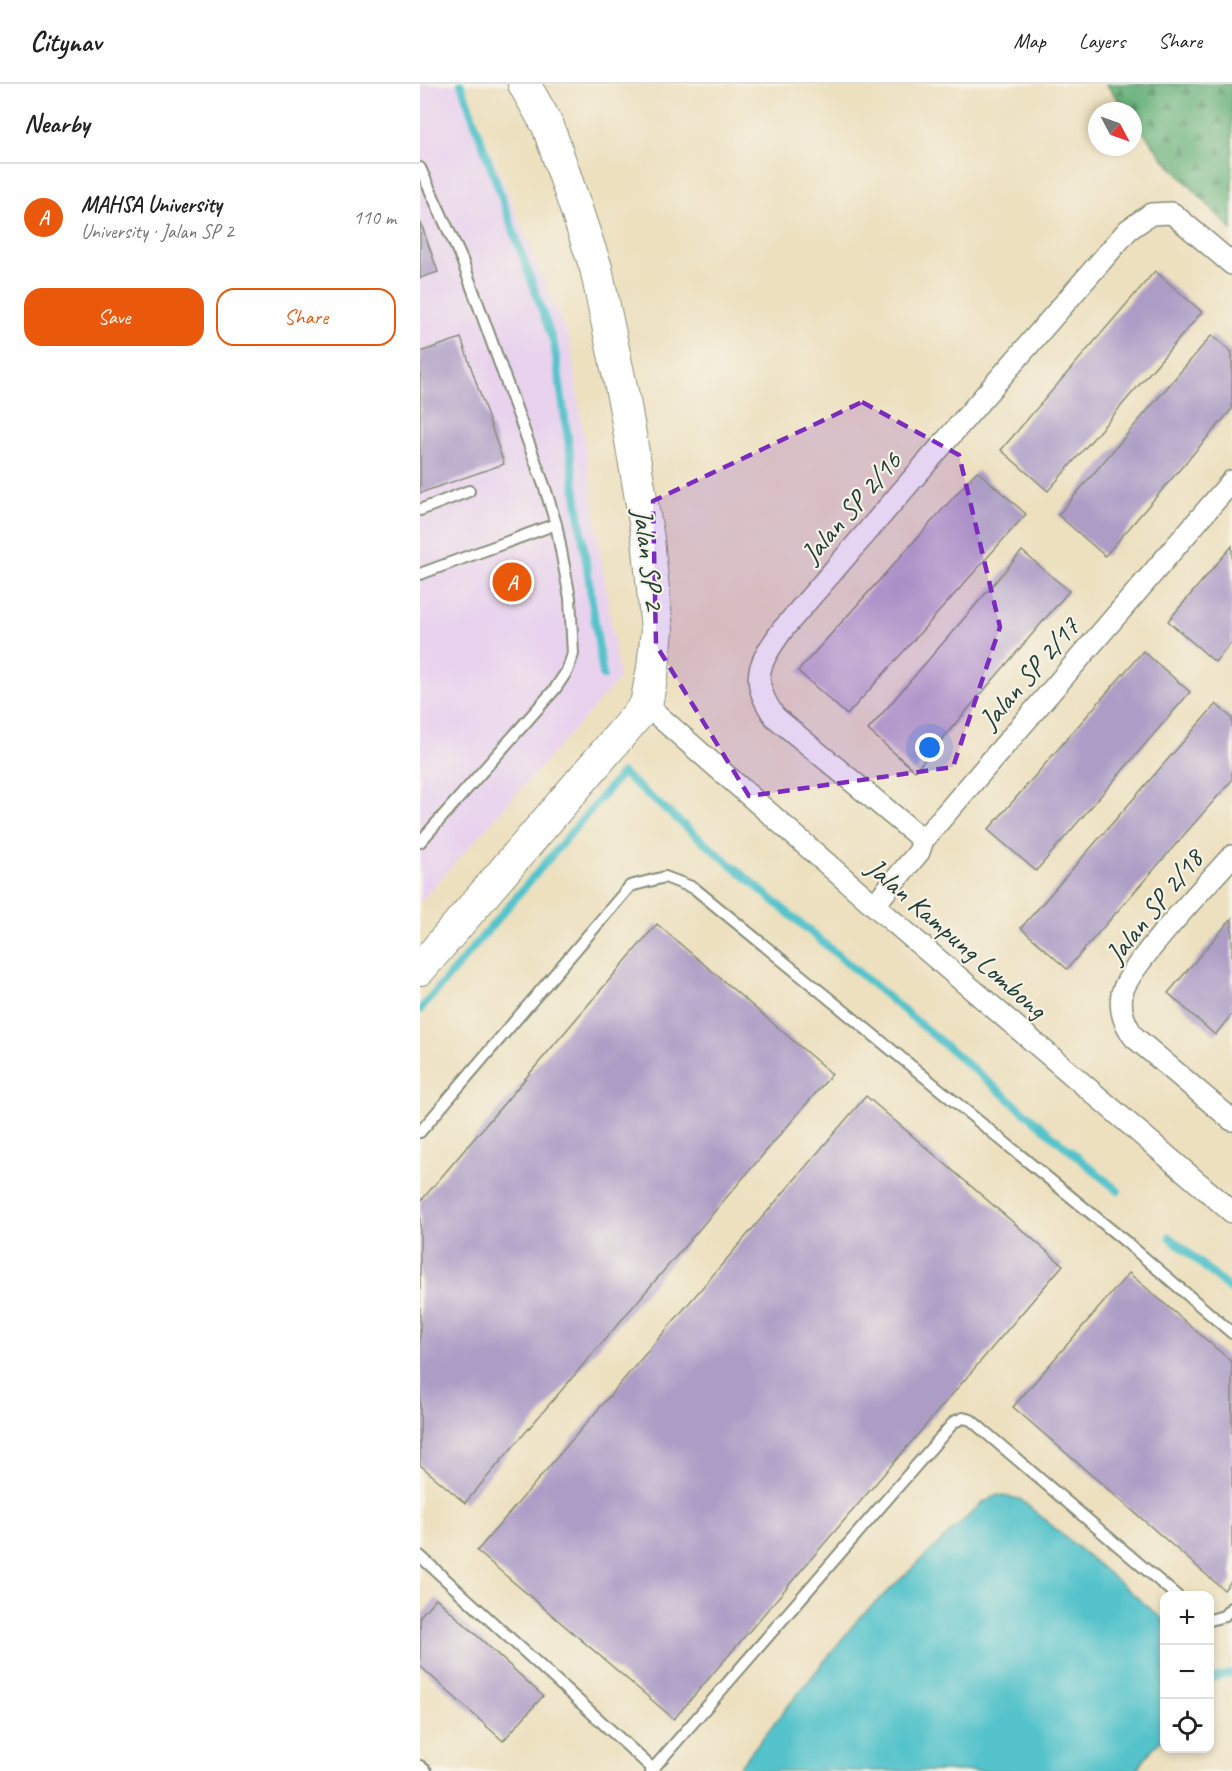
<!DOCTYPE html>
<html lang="en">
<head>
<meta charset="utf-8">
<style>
  :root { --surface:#fff; --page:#f2f2f2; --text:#222; --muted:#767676; --line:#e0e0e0; --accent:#ea580c }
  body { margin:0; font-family:Caveat,sans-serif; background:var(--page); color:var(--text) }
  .controls { position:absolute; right:18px; bottom:18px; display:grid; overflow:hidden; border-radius:12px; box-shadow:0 3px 9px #0003 }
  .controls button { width:54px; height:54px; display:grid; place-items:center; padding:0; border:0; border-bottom:2px solid var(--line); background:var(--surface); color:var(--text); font:30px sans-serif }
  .compass { position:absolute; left:668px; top:18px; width:54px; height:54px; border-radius:50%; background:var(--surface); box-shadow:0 3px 9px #0003; rotate:131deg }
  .you { position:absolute; left:510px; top:664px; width:21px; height:21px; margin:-15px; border:4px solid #fff; border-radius:50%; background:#1a73e8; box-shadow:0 0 0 9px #1a73e833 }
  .badge { display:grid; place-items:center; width:39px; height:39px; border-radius:50%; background:var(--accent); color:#fff; font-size:20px; font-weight:700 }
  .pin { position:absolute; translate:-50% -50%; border:3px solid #fff; box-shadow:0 2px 6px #0006 }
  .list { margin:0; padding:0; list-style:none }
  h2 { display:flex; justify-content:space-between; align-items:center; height:78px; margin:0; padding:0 24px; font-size:26px }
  h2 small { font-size:20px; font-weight:400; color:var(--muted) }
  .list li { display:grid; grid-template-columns:39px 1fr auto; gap:18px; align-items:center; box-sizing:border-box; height:108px; padding:0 24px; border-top:2px solid var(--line) }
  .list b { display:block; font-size:22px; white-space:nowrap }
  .list p { margin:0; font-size:20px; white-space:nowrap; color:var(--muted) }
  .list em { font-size:20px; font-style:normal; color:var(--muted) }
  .actions { display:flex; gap:12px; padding:18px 24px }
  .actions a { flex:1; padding:14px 0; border:2px solid var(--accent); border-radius:18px; text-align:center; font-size:21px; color:var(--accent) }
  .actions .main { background:var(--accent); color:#fff }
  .icon { flex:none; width:33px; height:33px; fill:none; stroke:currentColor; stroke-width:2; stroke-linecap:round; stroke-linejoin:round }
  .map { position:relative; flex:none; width:812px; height:1687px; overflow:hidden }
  header { display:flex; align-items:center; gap:36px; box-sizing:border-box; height:84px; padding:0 30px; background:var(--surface); border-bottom:2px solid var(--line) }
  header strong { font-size:28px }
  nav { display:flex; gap:33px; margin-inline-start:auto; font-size:21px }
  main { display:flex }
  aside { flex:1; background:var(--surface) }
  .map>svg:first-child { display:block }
  .built { fill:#e8d2ee }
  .forest { fill:url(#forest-firs); stroke:#427656; stroke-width:1.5 }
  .water { fill:#55c3cb; stroke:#3a8080; stroke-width:1.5 }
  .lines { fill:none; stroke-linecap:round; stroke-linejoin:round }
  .stream { stroke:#55c3cb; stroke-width:8 }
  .building { fill:#ad9dc6 }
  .lane-casing { stroke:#868e7a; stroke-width:14 }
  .street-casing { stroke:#868e7a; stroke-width:24 }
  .secondary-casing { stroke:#868e7a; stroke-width:34 }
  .lane { stroke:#fff; stroke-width:10 }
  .street { stroke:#fff; stroke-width:21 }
  .secondary { stroke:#fff; stroke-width:32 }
  .marked { fill:#7b2cbf; fill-opacity:0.2; stroke:#7b2cbf; stroke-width:4.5; stroke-dasharray:12 8; stroke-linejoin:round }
  .labels { text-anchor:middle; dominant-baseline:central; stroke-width:4.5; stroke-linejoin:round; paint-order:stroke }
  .street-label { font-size:28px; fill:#1f3d34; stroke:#f7f3e8 }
</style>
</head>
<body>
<header>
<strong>Citynav</strong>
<nav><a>Map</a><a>Layers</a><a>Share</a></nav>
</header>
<main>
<aside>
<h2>Nearby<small></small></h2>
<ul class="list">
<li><span class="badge">A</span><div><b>MAHSA University</b><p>University · Jalan SP 2</p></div><em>110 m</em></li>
</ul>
<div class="actions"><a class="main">Save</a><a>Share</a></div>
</aside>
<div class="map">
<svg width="812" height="1687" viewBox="0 0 812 1687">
  <defs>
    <pattern id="forest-firs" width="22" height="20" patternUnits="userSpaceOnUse" patternTransform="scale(1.5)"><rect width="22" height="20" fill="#65b078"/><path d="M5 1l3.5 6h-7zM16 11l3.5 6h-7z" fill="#539063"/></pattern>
  </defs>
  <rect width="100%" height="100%" fill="#f7f3e8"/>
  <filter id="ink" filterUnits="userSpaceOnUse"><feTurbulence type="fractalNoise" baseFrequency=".0167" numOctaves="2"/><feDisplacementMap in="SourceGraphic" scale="12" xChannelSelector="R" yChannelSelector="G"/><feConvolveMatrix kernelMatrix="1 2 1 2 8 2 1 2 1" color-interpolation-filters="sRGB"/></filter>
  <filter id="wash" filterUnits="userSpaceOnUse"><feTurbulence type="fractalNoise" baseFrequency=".008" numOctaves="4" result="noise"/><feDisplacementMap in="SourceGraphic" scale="24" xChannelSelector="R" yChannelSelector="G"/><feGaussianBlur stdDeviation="1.35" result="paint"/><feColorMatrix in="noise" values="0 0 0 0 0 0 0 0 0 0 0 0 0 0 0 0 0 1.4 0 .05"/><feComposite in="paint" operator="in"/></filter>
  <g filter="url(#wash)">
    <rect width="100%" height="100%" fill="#ede0bf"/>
    <path class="built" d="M 0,0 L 42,0 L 150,258 L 199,595 L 0,818 Z"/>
    <path class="forest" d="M 686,0 L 812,0 L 812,146 L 743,74 L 713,35 L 713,27 L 707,27 Z"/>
    <path class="water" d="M 577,1411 L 600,1415 L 744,1536 L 744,1654 L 734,1663 L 715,1687 L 316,1687 L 439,1534 L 561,1420 Z"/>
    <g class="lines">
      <path class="stream" d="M 41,0 L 134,260 L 183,592
        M 0,926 L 202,689 L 698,1107
        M 750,1153 L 812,1207
        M 790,1595 L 812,1589"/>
    </g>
    <g id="blocks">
      <path class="building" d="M 0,137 L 18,188 L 0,194 Z
        M 735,187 L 782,228 L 628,407 L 581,366 Z
        M 792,251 L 812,268 L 812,325 L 685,472 L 638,431 Z
        M 41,254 L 84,380 L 0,409 L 0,268 Z
        M 557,387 L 606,430 L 427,631 L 378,587 Z
        M 812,462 L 812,558 L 795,578 L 748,537 Z
        M 602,467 L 649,507 L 495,687 L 448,646 Z
        M 723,567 L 770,608 L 616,787 L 568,746 Z
        M 796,620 L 812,634 L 812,696 L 647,885 L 601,844 Z
        M 812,834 L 812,930 L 795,951 L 748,909 Z
        M 237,840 L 412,990 L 45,1419 L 0,1381 L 0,1118 Z
        M 446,1012 L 643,1181 L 254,1635 L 57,1467 Z
        M 709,1189 L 812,1278 L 812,1496 L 804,1506 L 593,1323 Z
        M 16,1514 L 123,1612 L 83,1657 L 0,1582 L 0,1532 Z"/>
    </g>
  </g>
  <g filter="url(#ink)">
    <use href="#blocks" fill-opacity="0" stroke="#868e7a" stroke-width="1.5"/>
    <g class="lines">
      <defs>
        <path id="lane" d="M 0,84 L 42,176 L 125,404 L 136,440 L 150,514 L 153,570 L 147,587 L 135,605 L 0,758
          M 0,426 L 49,407
          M 0,490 L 136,440
          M 0,1048 L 210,802 L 245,793 L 274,804 L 706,1158 L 812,1249
          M 0,1472 L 233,1685
          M 790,1536 L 804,1532 L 812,1523
          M 0,1682 L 6,1687
          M 231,1687 L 534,1338 L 543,1334 L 551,1336 L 757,1512"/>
        <path id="street" d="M 226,621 L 454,821 L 812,1128
          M 503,756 L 355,633 C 328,595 339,579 363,545 L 708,146 L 731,130 L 752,129 L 812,180
          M 812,772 C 790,797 706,884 702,910 C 699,927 705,940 714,953 L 812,1036
          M 454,821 L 499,768 L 503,756 L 812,397"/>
        <path id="secondary" d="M 0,885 L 226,621 L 233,584 L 237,546 L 228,455 L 205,322 L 176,184 L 128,42 L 104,0"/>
      </defs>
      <use href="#lane" class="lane-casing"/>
      <use href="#street" class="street-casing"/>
      <use href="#secondary" class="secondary-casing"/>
      <use href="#lane" class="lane"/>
      <use href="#street" class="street"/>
      <use href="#secondary" class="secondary"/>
    </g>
  </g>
  <path class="marked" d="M 442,318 L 539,371 L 580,543 L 533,683 L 329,712 L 236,561 L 233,417 Z"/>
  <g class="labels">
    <g class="street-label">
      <text transform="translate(431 423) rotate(-49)">Jalan SP 2/16</text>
      <text transform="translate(229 475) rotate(83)">Jalan SP 2</text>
      <text transform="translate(609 589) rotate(-49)">Jalan SP 2/17</text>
      <text transform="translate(734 822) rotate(-51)">Jalan SP 2/18</text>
      <text transform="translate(537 854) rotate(41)">Jalan Kampung Lombong</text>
    </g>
  </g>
</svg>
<div class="controls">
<button>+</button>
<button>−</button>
<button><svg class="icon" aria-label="locate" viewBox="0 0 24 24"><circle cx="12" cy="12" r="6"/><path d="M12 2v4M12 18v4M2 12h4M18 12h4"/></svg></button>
</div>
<svg class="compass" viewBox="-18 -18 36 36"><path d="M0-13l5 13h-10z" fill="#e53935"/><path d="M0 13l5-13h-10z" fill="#767676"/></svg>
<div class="you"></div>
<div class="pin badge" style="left:92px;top:498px">A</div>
</div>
</main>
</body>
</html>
